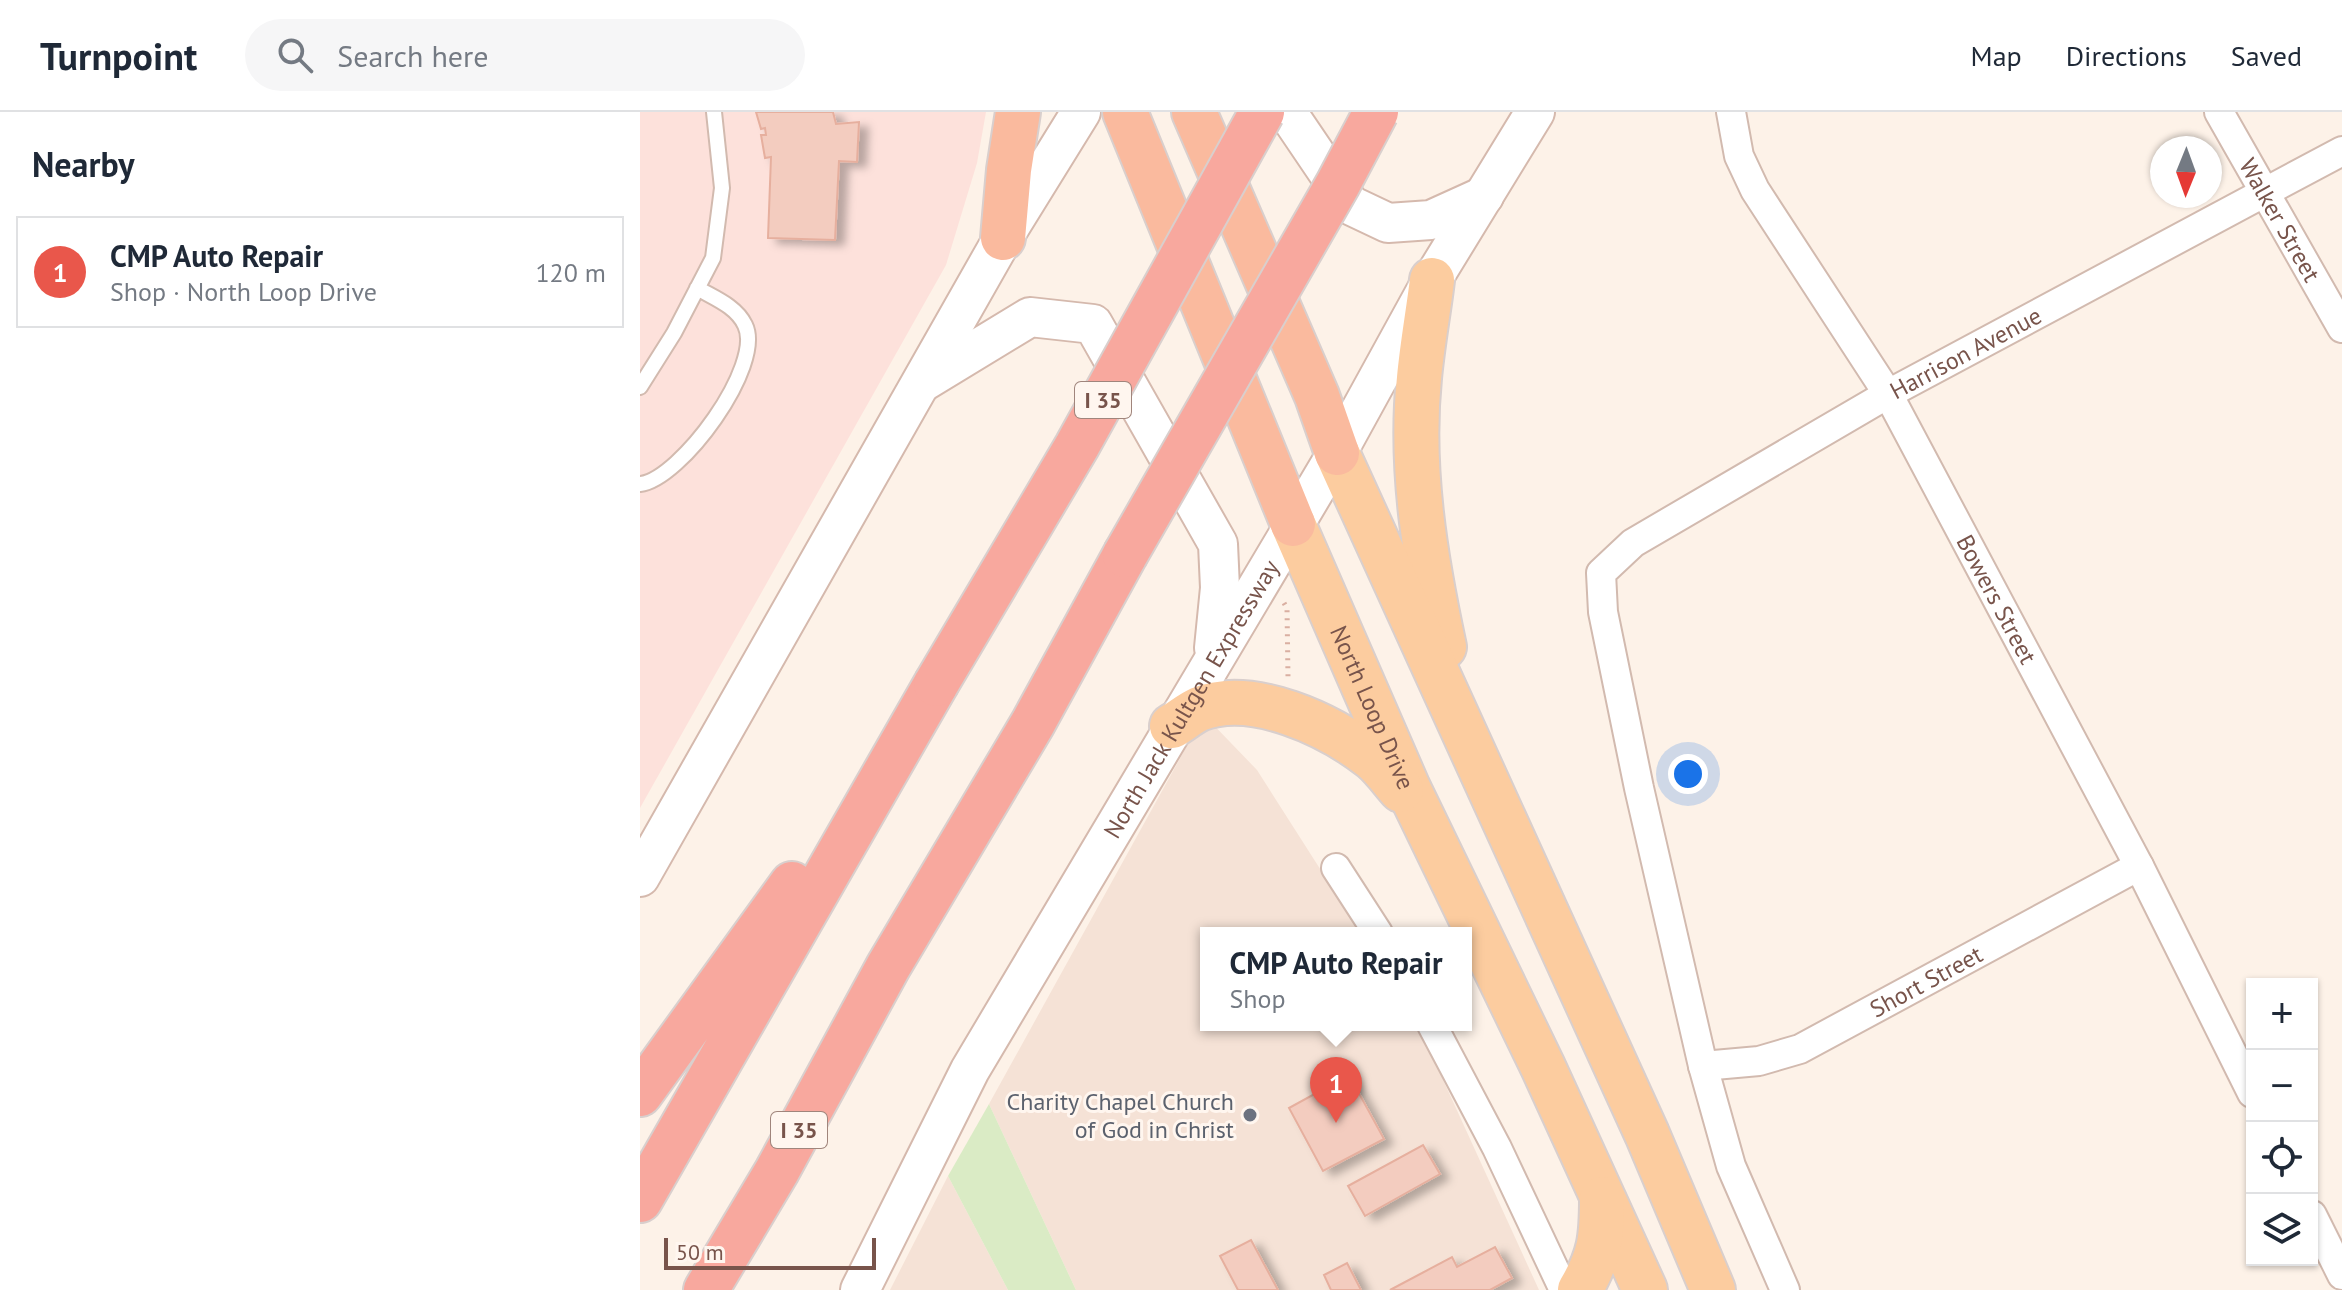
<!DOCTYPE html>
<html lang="en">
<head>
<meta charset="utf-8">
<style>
  :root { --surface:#fff; --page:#f6f6f7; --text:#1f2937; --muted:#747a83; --line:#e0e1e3; --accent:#e9574b }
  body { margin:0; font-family:"PT Sans",sans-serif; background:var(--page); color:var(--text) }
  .controls { position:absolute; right:24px; bottom:24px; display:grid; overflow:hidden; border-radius:0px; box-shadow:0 2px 6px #0004 }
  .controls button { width:72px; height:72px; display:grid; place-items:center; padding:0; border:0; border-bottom:2px solid var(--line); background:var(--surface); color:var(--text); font:40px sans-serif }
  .compass { position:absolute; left:1510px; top:24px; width:72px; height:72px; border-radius:50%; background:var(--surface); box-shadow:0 2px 6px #0004; rotate:181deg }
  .scale { position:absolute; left:24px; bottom:20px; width:212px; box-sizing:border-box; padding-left:8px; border:4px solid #78544b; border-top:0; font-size:22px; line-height:28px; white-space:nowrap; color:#78544b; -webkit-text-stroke:6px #fff6ef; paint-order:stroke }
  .you { position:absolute; left:1048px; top:662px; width:28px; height:28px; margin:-20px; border:6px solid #fff; border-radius:50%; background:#1a73e8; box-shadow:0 0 0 12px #1a73e833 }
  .badge { display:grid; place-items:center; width:52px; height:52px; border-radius:50%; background:var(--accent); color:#fff; font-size:26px; font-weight:700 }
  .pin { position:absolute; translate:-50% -66px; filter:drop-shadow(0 2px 4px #0008) }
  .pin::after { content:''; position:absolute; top:42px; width:28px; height:24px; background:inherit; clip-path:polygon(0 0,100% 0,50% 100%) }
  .popup { position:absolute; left:560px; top:815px; width:272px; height:104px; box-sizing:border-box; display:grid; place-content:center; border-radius:0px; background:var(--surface); filter:drop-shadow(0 2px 6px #0005); font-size:26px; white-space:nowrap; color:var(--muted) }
  .popup b { font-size:30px; color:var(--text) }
  .popup::after { content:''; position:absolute; left:50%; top:100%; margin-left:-16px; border:16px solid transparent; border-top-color:var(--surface) }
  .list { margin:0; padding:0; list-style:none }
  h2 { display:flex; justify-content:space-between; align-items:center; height:104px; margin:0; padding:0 32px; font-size:34px }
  h2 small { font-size:26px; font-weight:400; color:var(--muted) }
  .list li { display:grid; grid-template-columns:52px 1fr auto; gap:24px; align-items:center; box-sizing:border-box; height:112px; margin:0 16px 16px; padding:0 16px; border:2px solid var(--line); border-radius:0px }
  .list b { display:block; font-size:30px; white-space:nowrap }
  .list p { margin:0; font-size:26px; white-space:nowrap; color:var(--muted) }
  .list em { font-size:26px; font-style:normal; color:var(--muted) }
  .icon { flex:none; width:44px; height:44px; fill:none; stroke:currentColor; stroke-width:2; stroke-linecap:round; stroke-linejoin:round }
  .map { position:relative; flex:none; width:1702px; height:1178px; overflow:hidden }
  header { display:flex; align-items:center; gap:48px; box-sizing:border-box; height:112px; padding:0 40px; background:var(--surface); border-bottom:2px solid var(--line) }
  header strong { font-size:38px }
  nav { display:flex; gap:44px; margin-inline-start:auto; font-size:28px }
  .search { width:560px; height:72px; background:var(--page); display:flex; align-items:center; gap:20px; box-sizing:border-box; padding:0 28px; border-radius:44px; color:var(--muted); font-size:30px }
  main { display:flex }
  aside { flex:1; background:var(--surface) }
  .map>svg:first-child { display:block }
  .residential { fill:#f5e2d6 }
  .commercial { fill:#fde1db }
  .green { fill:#daebc5 }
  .building { fill:#f3ccbf; stroke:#e6af9e; stroke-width:2; filter:url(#shadow) }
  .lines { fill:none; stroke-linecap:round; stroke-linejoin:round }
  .service-casing { stroke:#d2baaf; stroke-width:18 }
  .minor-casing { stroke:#d2baaf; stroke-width:32 }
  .secondary-casing { stroke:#d5b9ad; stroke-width:42 }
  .primary-casing { stroke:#d9cfcd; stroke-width:48 }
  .trunk-casing { stroke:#d9cfcd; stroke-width:48 }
  .motorway-casing { stroke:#d9cfcd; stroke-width:48 }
  .path { stroke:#d9afa1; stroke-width:5; stroke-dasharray:2 6; stroke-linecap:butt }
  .service { stroke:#fff; stroke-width:14 }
  .minor { stroke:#fff; stroke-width:28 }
  .secondary { stroke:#fff; stroke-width:38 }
  .primary { stroke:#fccc9f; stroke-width:44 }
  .trunk { stroke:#faba9e; stroke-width:44 }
  .motorway { stroke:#f8a89e; stroke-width:44 }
  .motorway-bridge-casing { stroke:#d9cfcd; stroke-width:48; stroke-linecap:butt }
  .motorway-bridge { stroke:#f8a89e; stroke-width:44 }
  .worship-dot { fill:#6b7280; stroke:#fff6ef; stroke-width:3 }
  .labels { text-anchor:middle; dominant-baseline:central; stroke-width:6; stroke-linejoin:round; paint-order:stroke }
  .shield { fill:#fff6ef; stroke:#a0857c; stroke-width:2 }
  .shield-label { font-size:22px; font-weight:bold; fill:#78544b }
  .street-label { font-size:24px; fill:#78544b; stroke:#fff6ef }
  .worship-label { font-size:24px; fill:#5b616d; stroke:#fff6ef; text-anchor:end }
</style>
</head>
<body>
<header>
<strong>Turnpoint</strong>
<div class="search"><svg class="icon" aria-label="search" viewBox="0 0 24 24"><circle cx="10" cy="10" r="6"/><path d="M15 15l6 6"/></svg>Search here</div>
<nav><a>Map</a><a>Directions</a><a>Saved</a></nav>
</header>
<main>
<aside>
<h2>Nearby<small></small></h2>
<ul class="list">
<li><span class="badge">1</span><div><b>CMP Auto Repair</b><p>Shop · North Loop Drive</p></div><em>120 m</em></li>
</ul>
</aside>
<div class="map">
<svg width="1702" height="1178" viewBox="0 0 1702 1178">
  <defs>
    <filter id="shadow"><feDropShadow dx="9" dy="5" stdDeviation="4" flood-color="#0004"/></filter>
  </defs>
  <rect width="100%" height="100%" fill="#fdf2e8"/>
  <path class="residential" d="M 564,603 L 617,658 L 721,821 L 566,821 L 566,913 L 778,913 L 899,1178 L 436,1178 L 349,992 Z
    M 308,1064 L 368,1178 L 250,1178 Z"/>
  <path class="commercial" d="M 0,0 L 346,0 L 337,51 L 306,153 L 0,696 Z"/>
  <path class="green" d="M 349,992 L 436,1178 L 368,1178 L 308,1064 Z"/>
  <path class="building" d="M 116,0 L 193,0 L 196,12 L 219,10 L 217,50 L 199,49 L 195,128 L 128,126 L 131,45 L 125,46 L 121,23 L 126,23 L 125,16 L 121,17 Z
    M 709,963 L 744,1027 L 683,1059 L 649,996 Z
    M 783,1033 L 800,1062 L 725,1104 L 708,1074 Z
    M 611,1128 L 638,1178 L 598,1178 L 580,1144 Z
    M 855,1135 L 872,1166 L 850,1178 L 750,1178 L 812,1145 L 817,1155 Z
    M 707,1151 L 721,1178 L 691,1178 L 684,1163 Z"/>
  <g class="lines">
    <defs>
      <path id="service" d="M 0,275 L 34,221 L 73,146 L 82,76 L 74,0
        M 0,372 C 40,368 125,253 105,213 C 96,194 74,186 57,176"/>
      <g id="minor">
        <path id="s1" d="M 1091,0 L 1099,44 L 1115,78 L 1248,282 L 1499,754 L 1612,981"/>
        <path id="s2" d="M 1579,0 L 1702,216"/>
        <path d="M 696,756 L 738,821"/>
        <path d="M 792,913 L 857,1036 L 924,1178"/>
        <path id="s3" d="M 1063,954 L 1119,949 L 1160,937 L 1499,754"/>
        <path d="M 1672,1103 L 1702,1163"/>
        <path id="s4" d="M 1145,1178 L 1091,1054 L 1063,954 L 999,676 L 963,500 L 961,461 L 993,431 L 1248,282 L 1702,39"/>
      </g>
      <g id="secondary">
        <path d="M 647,0 L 710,93 L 748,111 L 791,108 L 844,84"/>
        <path d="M 283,270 L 390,205 L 453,212 L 578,432 L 580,476 L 574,536"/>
        <path d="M 0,765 L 363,126 L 441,0"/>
        <path id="s5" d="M 220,1178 L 330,958 L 697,341 L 792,168 L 895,0"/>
      </g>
      <g id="primary">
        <path d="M 792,168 C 788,201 782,233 779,266 C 770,356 785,447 804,535"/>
        <path d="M 697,341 L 1007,1022 L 1073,1178"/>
        <path id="s6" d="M 653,412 L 768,676 L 903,955 L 1005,1178"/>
        <path d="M 532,614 C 541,609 550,601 559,597 C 613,576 690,613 732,646 C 743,655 752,668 761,678"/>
        <path d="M 940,1178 C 960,1144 962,1126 962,1087"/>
      </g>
      <path id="trunk" d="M 485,0 L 653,412
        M 554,0 L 677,284 L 697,341
        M 363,126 L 369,58 L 378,0"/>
      <path id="motorway" d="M 0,982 L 152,772
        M 0,1088 L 296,572
        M 66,1178 L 137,1059 L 248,855 L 393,611 L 485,443"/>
    </defs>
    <use href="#service" class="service-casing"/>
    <use href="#minor" class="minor-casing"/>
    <use href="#secondary" class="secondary-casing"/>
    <use href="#primary" class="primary-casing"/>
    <use href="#trunk" class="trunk-casing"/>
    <use href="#motorway" class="motorway-casing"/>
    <path class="path" d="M 644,491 L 647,496 L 648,565"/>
    <use href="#service" class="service"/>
    <use href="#minor" class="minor"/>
    <use href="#secondary" class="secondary"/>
    <use href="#primary" class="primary"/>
    <use href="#trunk" class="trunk"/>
    <use href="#motorway" class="motorway"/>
    <defs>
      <path id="motorway-bridge" d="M 485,443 L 698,72 L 736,0
        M 296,572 L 437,334 L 622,0"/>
    </defs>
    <use href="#motorway-bridge" class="motorway-bridge-casing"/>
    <use href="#motorway-bridge" class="motorway-bridge"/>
  </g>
  <circle class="worship-dot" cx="610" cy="1003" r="8"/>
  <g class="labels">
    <g class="shield">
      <rect x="435" y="270" width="56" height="36" rx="6"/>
      <rect x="131" y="1000" width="56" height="36" rx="6"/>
    </g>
    <g class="shield-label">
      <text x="463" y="288">I 35</text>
      <text x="159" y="1018">I 35</text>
    </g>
    <g class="street-label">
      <text stroke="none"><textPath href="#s2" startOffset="124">Walker Street</textPath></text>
      <text stroke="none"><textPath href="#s4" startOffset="1170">Harrison Avenue</textPath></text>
      <text stroke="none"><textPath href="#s1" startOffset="558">Bowers Street</textPath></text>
      <text stroke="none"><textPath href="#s5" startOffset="678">North Jack Kultgen Expressway</textPath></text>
      <text stroke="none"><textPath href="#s6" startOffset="200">North Loop Drive</textPath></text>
      <text stroke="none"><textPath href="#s3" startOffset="242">Short Street</textPath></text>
    </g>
    <g class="worship-label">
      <text x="594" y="989">Charity Chapel Church<tspan x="594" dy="28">of God in Christ</tspan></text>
    </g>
  </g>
</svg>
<div class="controls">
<button>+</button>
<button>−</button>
<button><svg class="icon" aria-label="locate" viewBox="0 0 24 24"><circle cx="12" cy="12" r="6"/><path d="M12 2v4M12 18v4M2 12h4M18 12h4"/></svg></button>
<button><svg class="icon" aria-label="layers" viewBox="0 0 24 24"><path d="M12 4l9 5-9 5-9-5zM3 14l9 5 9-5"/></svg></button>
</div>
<svg class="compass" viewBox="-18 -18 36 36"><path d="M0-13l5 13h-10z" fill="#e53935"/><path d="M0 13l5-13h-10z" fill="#747a83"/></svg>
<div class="scale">50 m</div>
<div class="you"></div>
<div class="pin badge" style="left:696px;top:1011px">1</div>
<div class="popup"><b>CMP Auto Repair</b>Shop</div>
</div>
</main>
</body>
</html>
